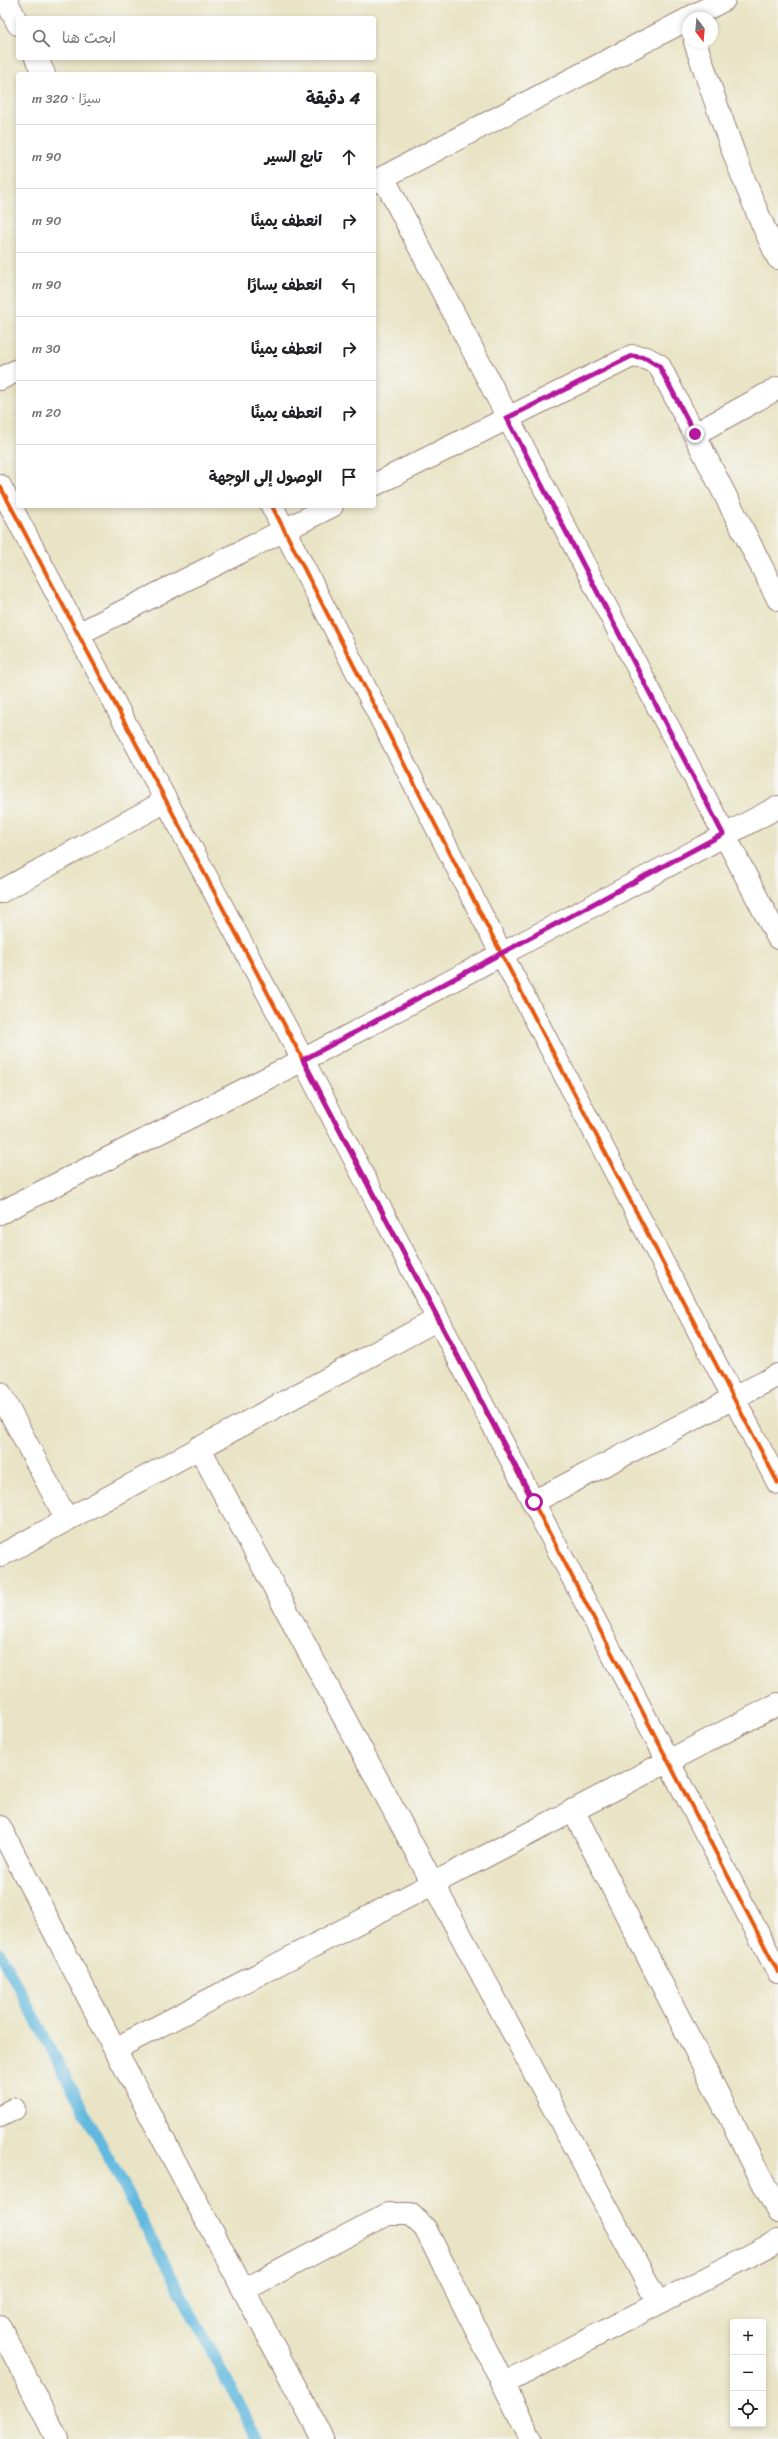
<!DOCTYPE html>
<html lang="ar">
<head>
<meta charset="utf-8">
<style>
  :root { --surface:#fff; --page:#f6f6f6; --text:#202124; --muted:#757577; --line:#e0e0e0 }
  body { margin:0; font-family:Sriracha,"Playpen Sans Arabic",sans-serif; background:var(--page); color:var(--text); direction:rtl }
  .controls { position:absolute; right:12px; bottom:12px; display:grid; overflow:hidden; border-radius:4px; box-shadow:0 2px 6px #0003 }
  .controls button { width:36px; height:36px; display:grid; place-items:center; padding:0; border:0; border-bottom:1px solid var(--line); background:var(--surface); color:var(--text); font:20px sans-serif }
  .compass { position:absolute; left:682px; top:12px; width:36px; height:36px; border-radius:50%; background:var(--surface); box-shadow:0 2px 6px #0003; rotate:164deg }
  .stop { position:absolute; width:12px; height:12px; margin:-9px; border:3px solid #b5179e; border-radius:50%; background:#fff }
  .stop.end { background:#b5179e; border-color:#fff; box-shadow:0 1px 4px #0008 }
  .list { margin:0; padding:0; list-style:none }
  h2 { display:flex; justify-content:space-between; align-items:center; height:52px; margin:0; padding:0 16px; font-size:17px }
  h2 small { font-size:13px; font-weight:400; color:var(--muted) }
  .list li { display:grid; grid-template-columns:26px 1fr auto; gap:12px; align-items:center; box-sizing:border-box; height:64px; padding:0 16px; border-top:1px solid var(--line) }
  .list b { display:block; font-size:15px; white-space:nowrap }
  .list em { font-size:13px; font-style:normal; color:var(--muted) }
  .icon { flex:none; width:22px; height:22px; fill:none; stroke:currentColor; stroke-width:2; stroke-linecap:round; stroke-linejoin:round }
  .map { position:relative; flex:none; width:778px; height:2439px; overflow:hidden; direction:ltr }
  .search { position:absolute; background:var(--surface); box-shadow:0 2px 6px #0003; left:16px; top:16px; width:360px; height:44px; display:flex; align-items:center; gap:10px; box-sizing:border-box; padding:0 14px; border-radius:4px; color:var(--muted); font-size:15px }
  .panel { position:absolute; background:var(--surface); box-shadow:0 2px 6px #0003; left:16px; top:72px; width:360px; height:436px; border-radius:4px; direction:rtl }
  .map>svg:first-child { display:block }
  .lines { fill:none; stroke-linecap:round; stroke-linejoin:round }
  .stream { stroke:#62b9df; stroke-width:11 }
  .minor-casing { stroke:#9a8278; stroke-width:24 }
  .minor { stroke:#fff; stroke-width:22 }
  .cycleway-casing { stroke:#f6f6f2; stroke-width:6 }
  .cycleway { stroke:#e8590c; stroke-width:4 }
  .route { stroke:#b5179e; stroke-width:5 }
</style>
</head>
<body>
<div class="map">
<svg width="778" height="2439" viewBox="0 0 778 2439">
  <rect width="100%" height="100%" fill="#f6f6f2"/>
  <filter id="ink" filterUnits="userSpaceOnUse"><feTurbulence type="fractalNoise" baseFrequency=".025" numOctaves="2"/><feDisplacementMap in="SourceGraphic" scale="8" xChannelSelector="R" yChannelSelector="G"/><feConvolveMatrix kernelMatrix="1 2 1 2 8 2 1 2 1" color-interpolation-filters="sRGB"/></filter>
  <filter id="wash" filterUnits="userSpaceOnUse"><feTurbulence type="fractalNoise" baseFrequency=".012" numOctaves="4" result="noise"/><feDisplacementMap in="SourceGraphic" scale="16" xChannelSelector="R" yChannelSelector="G"/><feGaussianBlur stdDeviation="0.9" result="paint"/><feColorMatrix in="noise" values="0 0 0 0 0 0 0 0 0 0 0 0 0 0 0 0 0 1.4 0 .05"/><feComposite in="paint" operator="in"/></filter>
  <g filter="url(#wash)">
    <rect width="100%" height="100%" fill="#e9e4c5"/>
    <g class="lines">
      <path class="stream" d="M 0,1953 L 258,2439"/>
    </g>
  </g>
  <g filter="url(#ink)">
    <g class="lines">
      <defs>
        <path id="minor" d="M 6,0 L 18,24
          M 689,18 L 724,0
          M 695,42 C 720,115 744,188 778,258
          M 36,58 L 44,74
          M 383,177 L 778,938
          M 374,182 L 688,19
          M 0,379 L 18,370
          M 695,434 L 778,388
          M 374,485 L 632,356 L 646,358 L 659,365 L 778,599
          M 0,486 L 303,1060 L 778,1972
          M 272,506 L 501,953 L 778,1483
          M 78,634 L 332,506
          M 0,892 L 166,801
          M 0,1213 L 303,1060 L 778,807
          M 0,1393 L 67,1520
          M 199,1447 L 658,2303
          M 533,1502 L 778,1375
          M 0,1556 L 438,1319
          M 573,1810 L 778,2212
          M 0,1827 L 115,2049 L 323,2439
          M 115,2049 L 778,1704
          M 0,2116 L 14,2109
          M 244,2290 L 388,2214 L 410,2214 L 425,2228 L 531,2439
          M 0,2327 L 57,2439
          M 503,2384 L 778,2241"/>
      </defs>
      <use href="#minor" class="minor-casing"/>
      <use href="#minor" class="minor"/>
      <defs>
        <path id="cycleway" d="M 0,486 L 303,1060 L 778,1972
          M 272,506 L 501,953 L 778,1483"/>
      </defs>
      <use href="#cycleway" class="cycleway-casing"/>
      <use href="#cycleway" class="cycleway"/>
    </g>
  </g>
  <g class="lines" filter="url(#ink)">
    <path class="route" d="M 534,1502 L 303,1060 L 723,834 L 507,418 L 632,356 L 646,358 L 659,366 L 695,434"/>
  </g>
</svg>
<div class="controls">
<button>+</button>
<button>−</button>
<button><svg class="icon" aria-label="locate" viewBox="0 0 24 24"><circle cx="12" cy="12" r="6"/><path d="M12 2v4M12 18v4M2 12h4M18 12h4"/></svg></button>
</div>
<svg class="compass" viewBox="-18 -18 36 36"><path d="M0-13l5 13h-10z" fill="#e53935"/><path d="M0 13l5-13h-10z" fill="#757577"/></svg>
<div class="stop" style="left:534px;top:1502px"></div>
<div class="stop end" style="left:695px;top:434px"></div>
<div class="search"><svg class="icon" aria-label="search" viewBox="0 0 24 24"><circle cx="10" cy="10" r="6"/><path d="M15 15l6 6"/></svg>ابحث هنا</div>
<section class="panel">
<h2>4 دقيقة<small>سيرًا · 320 m</small></h2>
<ul class="list">
<li><svg class="icon" aria-label="ahead" viewBox="0 0 24 24"><path d="M12 20V5M6 11l6-6 6 6"/></svg><div><b>تابع السير</b></div><em>90 m</em></li>
<li><svg class="icon" aria-label="right" viewBox="0 0 24 24"><path d="M7 20v-9h11M14 6l5 5-5 5"/></svg><div><b>انعطف يمينًا</b></div><em>90 m</em></li>
<li><svg class="icon" aria-label="left" viewBox="0 0 24 24"><path d="M17 20v-9H6M10 6l-5 5 5 5"/></svg><div><b>انعطف يسارًا</b></div><em>90 m</em></li>
<li><svg class="icon" aria-label="right" viewBox="0 0 24 24"><path d="M7 20v-9h11M14 6l5 5-5 5"/></svg><div><b>انعطف يمينًا</b></div><em>30 m</em></li>
<li><svg class="icon" aria-label="right" viewBox="0 0 24 24"><path d="M7 20v-9h11M14 6l5 5-5 5"/></svg><div><b>انعطف يمينًا</b></div><em>20 m</em></li>
<li><svg class="icon" aria-label="arrive" viewBox="0 0 24 24"><path d="M6 21V4h12l-3 4 3 4H6"/></svg><div><b>الوصول إلى الوجهة</b></div></li>
</ul>
</section>
</div>
</body>
</html>
